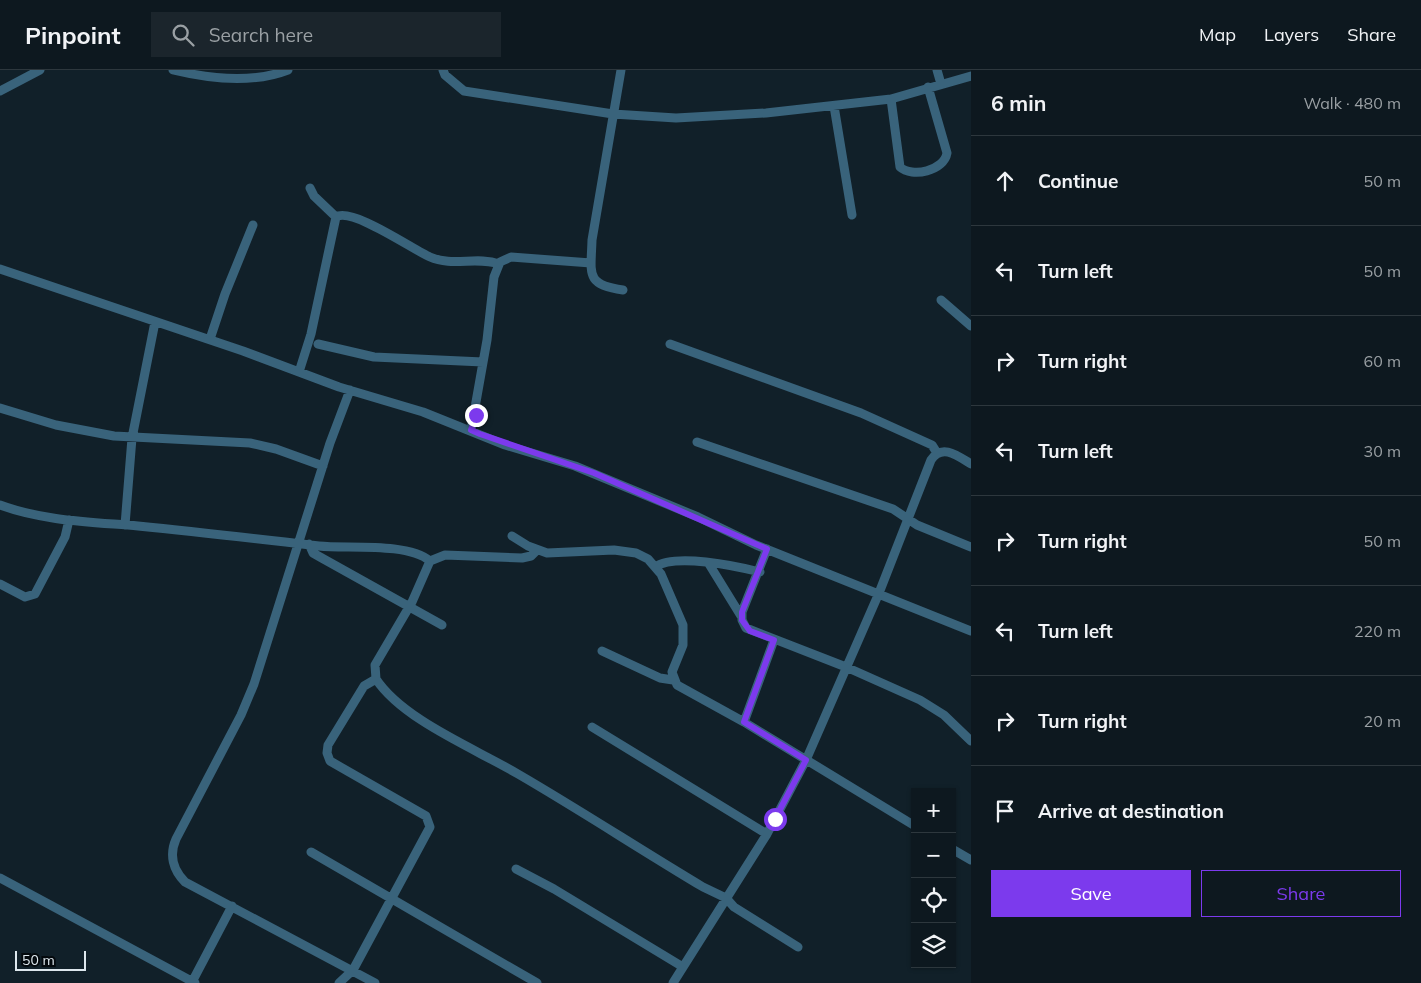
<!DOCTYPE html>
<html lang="en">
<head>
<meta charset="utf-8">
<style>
  :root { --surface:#0d181f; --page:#1b252c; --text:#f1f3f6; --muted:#9aa0a4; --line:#2d373d; --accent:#7c3aed }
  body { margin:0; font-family:Mulish,sans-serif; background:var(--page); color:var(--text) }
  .controls { position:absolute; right:15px; bottom:15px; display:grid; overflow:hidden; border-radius:0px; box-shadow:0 1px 4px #0004 }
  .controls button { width:45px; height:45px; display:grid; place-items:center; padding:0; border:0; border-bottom:1px solid var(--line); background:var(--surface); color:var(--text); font:25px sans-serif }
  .scale { position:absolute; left:15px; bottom:12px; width:71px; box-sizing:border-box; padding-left:5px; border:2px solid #dde7ed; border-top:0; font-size:14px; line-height:18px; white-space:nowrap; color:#dde7ed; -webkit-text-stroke:4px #04090d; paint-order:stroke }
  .stop { position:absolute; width:15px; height:15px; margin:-11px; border:4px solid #7c3aed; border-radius:50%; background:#fff }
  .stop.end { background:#7c3aed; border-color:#fff; box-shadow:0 1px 5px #0008 }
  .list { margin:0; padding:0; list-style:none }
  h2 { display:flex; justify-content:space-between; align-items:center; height:65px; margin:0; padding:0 20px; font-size:21px }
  h2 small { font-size:16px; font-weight:400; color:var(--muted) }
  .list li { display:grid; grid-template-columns:32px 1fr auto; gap:15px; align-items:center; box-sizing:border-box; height:90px; padding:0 20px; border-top:1px solid var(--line) }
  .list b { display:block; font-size:19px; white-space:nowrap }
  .list em { font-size:16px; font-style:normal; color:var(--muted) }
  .actions { display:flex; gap:10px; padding:15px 20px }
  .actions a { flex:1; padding:11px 0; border:1px solid var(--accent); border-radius:0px; text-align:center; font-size:18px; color:var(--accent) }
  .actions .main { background:var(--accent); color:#fff }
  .icon { flex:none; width:28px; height:28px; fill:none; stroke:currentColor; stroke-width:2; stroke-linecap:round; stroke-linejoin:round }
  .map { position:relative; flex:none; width:971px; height:913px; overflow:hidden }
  header { display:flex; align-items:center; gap:30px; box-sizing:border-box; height:70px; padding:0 25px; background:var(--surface); border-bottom:1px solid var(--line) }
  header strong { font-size:24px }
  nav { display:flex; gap:28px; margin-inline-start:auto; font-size:18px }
  .search { width:350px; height:45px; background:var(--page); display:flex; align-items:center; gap:12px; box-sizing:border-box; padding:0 18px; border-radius:0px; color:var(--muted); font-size:19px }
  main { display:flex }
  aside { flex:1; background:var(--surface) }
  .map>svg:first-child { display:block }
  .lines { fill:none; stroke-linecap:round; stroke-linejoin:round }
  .minor { stroke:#39637b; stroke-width:9 }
  .route { stroke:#7c3aed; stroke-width:6 }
</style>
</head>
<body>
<header>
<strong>Pinpoint</strong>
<div class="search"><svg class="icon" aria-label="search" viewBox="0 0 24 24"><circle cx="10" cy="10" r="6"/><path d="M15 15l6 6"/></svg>Search here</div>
<nav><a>Map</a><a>Layers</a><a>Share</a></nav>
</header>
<main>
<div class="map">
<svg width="971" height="913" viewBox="0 0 971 913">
  <rect width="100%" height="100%" fill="#112029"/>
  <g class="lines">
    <path class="minor" d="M 173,0 C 210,9 252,14 288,0
      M 443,0 L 445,5 L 464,21 L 613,44 L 676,48 L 766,43 L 891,29 L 971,6
      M 621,0 L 592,170 C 591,204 585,215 623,220
      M 937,0 L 941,14
      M 0,21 L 40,0
      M 891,29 L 900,97 C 912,108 944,101 947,83 L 928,17
      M 834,36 L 852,145
      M 310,118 L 314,126 L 336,147
      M 336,147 C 352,137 412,179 430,187 C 452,197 477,186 499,194
      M 0,199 L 243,281 L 339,317 L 423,342 L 505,375 L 575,396 L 698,447 L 756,475 L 971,561
      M 941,230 L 971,256
      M 210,269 L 225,224 L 253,155
      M 318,274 L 374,287 L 483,292
      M 670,274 L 861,343 L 932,375 L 937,383
      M 299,302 L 311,264 L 336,147
      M 350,320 L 330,373 L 254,614 L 241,645 L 176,769 C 169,785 173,800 185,812 L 375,913
      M 0,338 L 56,355 L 114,366 L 250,373 L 276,379 L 323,396
      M 471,360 L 487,270 L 494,207 L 500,192 L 511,187 L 591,193
      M 697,372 L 893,439 L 917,455 L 971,477
      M 0,435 C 43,451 92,452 138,456 C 198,462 259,469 319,476 C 347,479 407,472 430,491
      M 125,455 L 132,368 L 155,252
      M 512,466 L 528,476 L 547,483 L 614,480 L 636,483 L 648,489 L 661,504 L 683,555 L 683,575 L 672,602 L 677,615 L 744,652 L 915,756
      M 309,474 L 313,483 L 320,487 L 442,555
      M 767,479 L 742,542 L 742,550 L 746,558 L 846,597 L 920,630 L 944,645 L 971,671
      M 537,480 L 531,486 L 522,488 L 445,485 L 430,491 L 412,532 L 375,595 L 376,609 C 403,650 476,679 518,704 C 580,740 641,780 703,817 L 726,828 L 734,837 L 798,877
      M 709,494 L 741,546
      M 655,497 C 675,483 736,496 760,502
      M 0,514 L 25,527 L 35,524 L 65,467 L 69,450
      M 602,581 L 660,608 L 673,610
      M 744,652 L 774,570
      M 592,657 L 767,764
      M 952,779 L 971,790
      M 311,782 L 537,913
      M 516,799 L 554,819 L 683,897
      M 0,808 L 195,913
      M 192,912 L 232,836
      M 339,913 L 353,900 L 430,757 L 426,746 L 330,691 L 327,683 L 328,675 L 364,616 L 376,609
      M 673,913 L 767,764 L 806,690 L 879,523 L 931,390 C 942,373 958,386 971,394"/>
  </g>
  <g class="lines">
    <path class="route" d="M 476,345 L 471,360 L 480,364 L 594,403 L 767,479 L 742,542 L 742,550 L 750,561 L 774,570 L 744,652 L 806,690 L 775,749"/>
  </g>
</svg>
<div class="controls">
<button>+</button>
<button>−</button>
<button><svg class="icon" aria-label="locate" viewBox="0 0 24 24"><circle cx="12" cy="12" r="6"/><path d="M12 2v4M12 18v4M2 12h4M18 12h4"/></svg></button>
<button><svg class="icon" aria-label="layers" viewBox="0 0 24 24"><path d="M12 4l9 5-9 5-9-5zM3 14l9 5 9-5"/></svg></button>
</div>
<div class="scale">50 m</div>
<div class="stop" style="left:775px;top:749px"></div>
<div class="stop end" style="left:476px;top:345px"></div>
</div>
<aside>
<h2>6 min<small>Walk · 480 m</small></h2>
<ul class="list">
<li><svg class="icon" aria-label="ahead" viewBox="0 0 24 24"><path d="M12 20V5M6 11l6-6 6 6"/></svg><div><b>Continue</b></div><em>50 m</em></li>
<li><svg class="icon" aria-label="left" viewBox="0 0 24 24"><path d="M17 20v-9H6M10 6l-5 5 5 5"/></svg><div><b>Turn left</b></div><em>50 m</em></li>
<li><svg class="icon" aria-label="right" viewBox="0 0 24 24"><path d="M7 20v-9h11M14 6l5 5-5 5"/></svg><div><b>Turn right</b></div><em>60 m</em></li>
<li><svg class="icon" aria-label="left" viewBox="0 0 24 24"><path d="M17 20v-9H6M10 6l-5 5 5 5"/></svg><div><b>Turn left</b></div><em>30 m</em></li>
<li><svg class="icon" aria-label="right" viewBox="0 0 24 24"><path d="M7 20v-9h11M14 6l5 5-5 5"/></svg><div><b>Turn right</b></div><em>50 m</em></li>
<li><svg class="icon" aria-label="left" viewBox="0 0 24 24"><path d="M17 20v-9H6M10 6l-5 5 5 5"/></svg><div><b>Turn left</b></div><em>220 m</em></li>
<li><svg class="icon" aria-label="right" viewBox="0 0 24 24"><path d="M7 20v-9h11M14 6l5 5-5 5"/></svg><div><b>Turn right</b></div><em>20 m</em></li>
<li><svg class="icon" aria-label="arrive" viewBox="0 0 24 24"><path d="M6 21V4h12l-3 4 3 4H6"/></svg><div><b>Arrive at destination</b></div></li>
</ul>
<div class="actions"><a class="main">Save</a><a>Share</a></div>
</aside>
</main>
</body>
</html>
